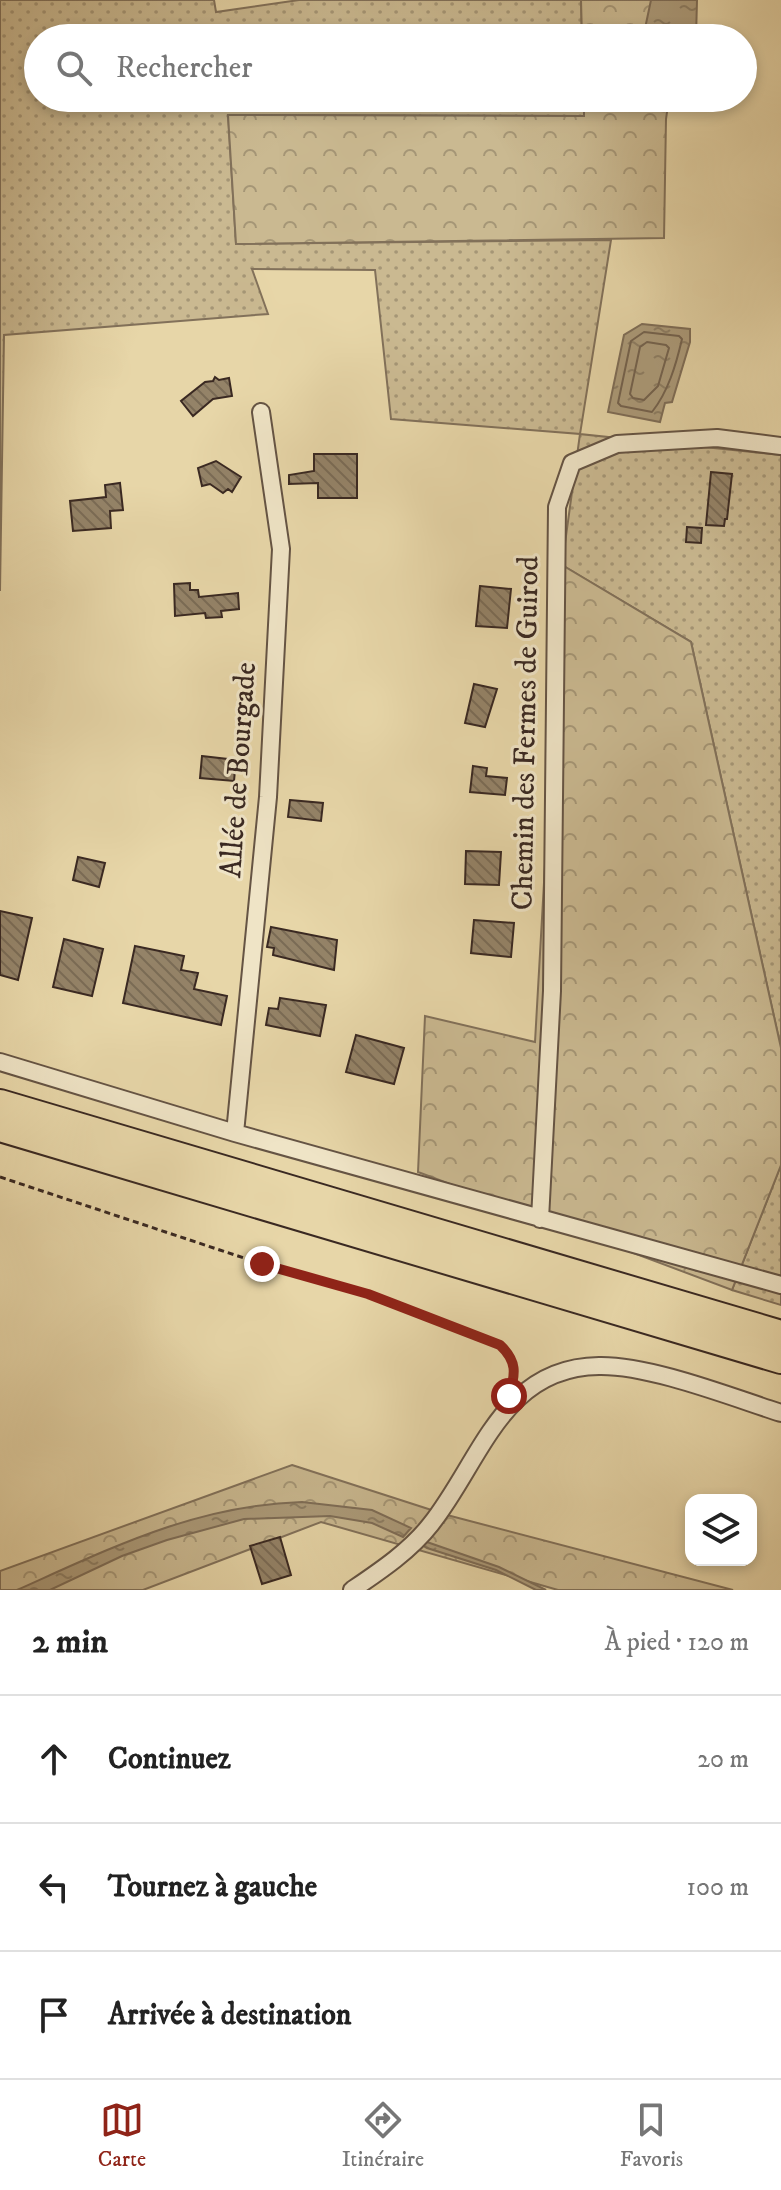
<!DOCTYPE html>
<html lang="fr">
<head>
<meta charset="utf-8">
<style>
  :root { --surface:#fff; --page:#f2f2f2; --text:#222; --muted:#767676; --line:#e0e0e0; --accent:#8f2418 }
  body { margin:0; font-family:"IM FELL DW Pica",serif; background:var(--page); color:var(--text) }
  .controls { position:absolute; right:24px; bottom:24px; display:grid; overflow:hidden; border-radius:16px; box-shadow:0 4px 12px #0003 }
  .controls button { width:72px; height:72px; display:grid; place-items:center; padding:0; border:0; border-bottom:2px solid var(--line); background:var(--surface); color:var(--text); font:40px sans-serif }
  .stop { position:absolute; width:24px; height:24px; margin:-18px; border:6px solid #8f2418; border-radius:50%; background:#fff }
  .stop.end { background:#8f2418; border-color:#fff; box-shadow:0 2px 8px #0008 }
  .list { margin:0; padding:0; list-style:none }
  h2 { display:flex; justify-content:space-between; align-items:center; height:104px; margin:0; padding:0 32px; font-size:34px }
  h2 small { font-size:26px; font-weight:400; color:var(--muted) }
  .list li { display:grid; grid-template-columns:52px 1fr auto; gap:24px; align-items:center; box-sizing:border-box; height:128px; padding:0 32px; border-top:2px solid var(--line) }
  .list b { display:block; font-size:30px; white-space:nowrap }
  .list em { font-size:26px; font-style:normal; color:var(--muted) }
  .icon { flex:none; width:44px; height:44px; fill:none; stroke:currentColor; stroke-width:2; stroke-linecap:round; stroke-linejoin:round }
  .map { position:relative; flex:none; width:781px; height:1590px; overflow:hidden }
  .search { position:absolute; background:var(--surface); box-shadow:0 4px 12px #0003; left:24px; right:24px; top:24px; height:88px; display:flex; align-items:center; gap:20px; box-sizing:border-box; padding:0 28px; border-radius:44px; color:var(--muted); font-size:30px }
  .sheet { height:488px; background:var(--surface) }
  nav { display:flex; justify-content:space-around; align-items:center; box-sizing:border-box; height:112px; border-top:2px solid var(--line); background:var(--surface); font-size:22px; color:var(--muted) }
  nav a { display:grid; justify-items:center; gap:4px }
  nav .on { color:var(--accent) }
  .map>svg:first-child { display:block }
  .grass { fill:url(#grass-dots); stroke:#82715a; stroke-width:2 }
  .forest { fill:url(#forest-crowns); stroke:#82715a; stroke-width:2 }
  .water { fill:url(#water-ripples); stroke:#7e6d57; stroke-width:2 }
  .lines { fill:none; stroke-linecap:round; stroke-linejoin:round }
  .shore { stroke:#73624e; stroke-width:2 }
  .building { fill:url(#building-back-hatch); stroke:#3a2922; stroke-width:2 }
  .minor-casing { stroke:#655444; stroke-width:20 }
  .trunk-casing { stroke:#3a2922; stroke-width:32 }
  .path { stroke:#3a2922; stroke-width:3; stroke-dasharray:6 4; stroke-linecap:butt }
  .minor { stroke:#efe4c6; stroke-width:16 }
  .trunk { stroke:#e7d6a8; stroke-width:28 }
  .route { stroke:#8f2418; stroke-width:10 }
  .labels { text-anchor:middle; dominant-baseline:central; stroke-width:6; stroke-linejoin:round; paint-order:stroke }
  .street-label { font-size:30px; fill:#3a2922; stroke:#efe4c6 }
</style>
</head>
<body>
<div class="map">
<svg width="781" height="1590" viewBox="0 0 781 1590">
  <defs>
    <pattern id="grass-dots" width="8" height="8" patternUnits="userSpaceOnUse" patternTransform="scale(2)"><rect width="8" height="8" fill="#cab991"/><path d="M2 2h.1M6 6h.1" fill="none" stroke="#a59676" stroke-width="1.8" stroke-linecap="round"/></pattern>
    <pattern id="forest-crowns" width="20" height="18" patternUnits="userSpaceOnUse" patternTransform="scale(2)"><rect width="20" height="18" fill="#cab991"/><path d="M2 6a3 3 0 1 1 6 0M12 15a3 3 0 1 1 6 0" fill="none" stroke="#a59676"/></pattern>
    <pattern id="water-ripples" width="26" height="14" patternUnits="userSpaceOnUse" patternTransform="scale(2)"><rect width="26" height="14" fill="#ac9b7a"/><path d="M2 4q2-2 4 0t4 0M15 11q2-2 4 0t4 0" fill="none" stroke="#8d7e64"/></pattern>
    <pattern id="building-back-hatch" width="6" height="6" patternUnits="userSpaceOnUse" patternTransform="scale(2)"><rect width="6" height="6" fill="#948368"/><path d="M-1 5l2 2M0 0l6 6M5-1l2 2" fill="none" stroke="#7a6b55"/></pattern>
  </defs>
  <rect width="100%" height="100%" fill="#e7d6a8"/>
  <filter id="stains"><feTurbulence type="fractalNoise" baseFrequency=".0025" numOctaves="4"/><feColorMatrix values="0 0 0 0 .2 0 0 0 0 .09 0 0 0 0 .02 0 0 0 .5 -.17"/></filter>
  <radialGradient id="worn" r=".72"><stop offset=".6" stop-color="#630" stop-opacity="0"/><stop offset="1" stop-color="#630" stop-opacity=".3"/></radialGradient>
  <path class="grass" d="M 0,0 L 214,0 L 216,12 L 299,0 L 581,0 L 582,38 L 38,38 L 38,98 L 584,98 L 585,116 L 228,115 L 236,244 L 611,240 L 580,434 L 781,455 L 781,1048 L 691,642 L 562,565 L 580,434 L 391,419 L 375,270 L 252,269 L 268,314 L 4,335 L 0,591 Z
    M 781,1165 L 781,1305 L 732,1290 Z"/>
  <path class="forest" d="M 581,0 L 683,0 L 677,38 L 582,38 Z
    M 584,98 L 669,98 L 666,119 L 664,238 L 236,244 L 228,115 L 584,116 Z
    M 562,565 L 691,642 L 781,1048 L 781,1165 L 732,1290 L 418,1172 L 425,1016 L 535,1042 Z
    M 292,1465 L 447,1515 L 733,1590 L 558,1590 L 321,1522 L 143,1590 L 0,1590 L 0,1571 Z"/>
  <path class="water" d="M 651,0 L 697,0 L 696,38 L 643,38 Z
    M 638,98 L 695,98 L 693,104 C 679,113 652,114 639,104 Z
    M 642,324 L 690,329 L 690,342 L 672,402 L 665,403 L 660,422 L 608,412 L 624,335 Z
    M 302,1502 L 372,1510 L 411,1528 L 403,1537 L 372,1523 L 330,1516 L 244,1519 L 167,1540 L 122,1556 L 50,1590 L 17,1590 C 111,1548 196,1505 302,1502 Z
    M 424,1541 L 499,1567 L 546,1590 L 536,1590 L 496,1570 L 427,1548 L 422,1545 Z"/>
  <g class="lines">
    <path class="shore" d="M 644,332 L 679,336 L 682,339 C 676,365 668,392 652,412 L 621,406 L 618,403 L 631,341 Z
      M 647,342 L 666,345 L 669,348 L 658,386 L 644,400 L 633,398 L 630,394 L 640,347 Z"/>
  </g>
  <path class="building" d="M 215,377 L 219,380 L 229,378 L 232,396 L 213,399 L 193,416 L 181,401 L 205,382 L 213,381 Z
    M 314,454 L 357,454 L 357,498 L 318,498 L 318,483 L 289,484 L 289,475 L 314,471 Z
    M 216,461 L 241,477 L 232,492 L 228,489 L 223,493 L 210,484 L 202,486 L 198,468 Z
    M 711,472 L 732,474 L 727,519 L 725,519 L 724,526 L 706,525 Z
    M 120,483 L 123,510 L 110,511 L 111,528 L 73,531 L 70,501 L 106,497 L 105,485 Z
    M 687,527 L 702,528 L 701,543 L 686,542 Z
    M 190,583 L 190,590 L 198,590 L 199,597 L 238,593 L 239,609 L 221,611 L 222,617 L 206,618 L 205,613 L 175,616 L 174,584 Z
    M 480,586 L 511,589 L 507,628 L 476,626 Z
    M 474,684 L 497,689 L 485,727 L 465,723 Z
    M 202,756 L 236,760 L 234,781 L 200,778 Z
    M 473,766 L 487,768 L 486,776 L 507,778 L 505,795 L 470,792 Z
    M 290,800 L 323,803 L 321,821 L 288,817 Z
    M 466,851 L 501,852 L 499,885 L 465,884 Z
    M 78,857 L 105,863 L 99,887 L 73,880 Z
    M 0,911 L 32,918 L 18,980 L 0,975 Z
    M 474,920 L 514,923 L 511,957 L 471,953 Z
    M 271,927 L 337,940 L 334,970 L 273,955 L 274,948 L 267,947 Z
    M 64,939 L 103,949 L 92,996 L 53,987 Z
    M 135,946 L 184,956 L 181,970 L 198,973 L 194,989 L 227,996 L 221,1025 L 123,1003 Z
    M 280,998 L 326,1005 L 320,1036 L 266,1025 L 269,1008 L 278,1009 Z
    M 356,1035 L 404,1048 L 394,1084 L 346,1072 Z
    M 280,1537 L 291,1575 L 262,1584 L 250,1546 Z"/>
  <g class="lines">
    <defs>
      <path id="minor" d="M 0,1062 L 235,1133 L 781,1285
        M 235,1133 L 268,797 L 281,549 L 261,412
        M 540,1219 L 552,991 L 557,507 L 572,463 L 617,444 L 717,438 L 781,446
        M 352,1590 C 380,1571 410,1551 431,1524 C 481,1461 502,1367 599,1366 C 650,1365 731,1397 781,1413"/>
      <path id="trunk" d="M 0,1104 L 781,1335
        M 0,1127 L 781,1359"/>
    </defs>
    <use href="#minor" class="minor-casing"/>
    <use href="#trunk" class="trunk-casing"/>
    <path class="path" d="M 0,1177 L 262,1264 L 368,1294 L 478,1335 L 500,1345 L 510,1355 L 514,1381"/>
    <use href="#minor" class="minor"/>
    <use href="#trunk" class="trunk"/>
  </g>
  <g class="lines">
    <path class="route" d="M 262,1264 L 368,1294 L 500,1345 C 517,1361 516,1373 509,1396"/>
  </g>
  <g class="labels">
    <g class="street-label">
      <text transform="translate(526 733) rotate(-89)">Chemin des Fermes de Guirod</text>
      <text transform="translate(239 770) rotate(-86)">Allée de Bourgade</text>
    </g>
  </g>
  <rect width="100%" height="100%" filter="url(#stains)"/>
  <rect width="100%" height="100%" fill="url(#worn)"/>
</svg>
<div class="controls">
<button><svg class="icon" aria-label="layers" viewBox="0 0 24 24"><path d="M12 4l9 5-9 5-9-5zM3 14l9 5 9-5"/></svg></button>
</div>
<div class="stop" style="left:509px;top:1396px"></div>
<div class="stop end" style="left:262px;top:1264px"></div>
<div class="search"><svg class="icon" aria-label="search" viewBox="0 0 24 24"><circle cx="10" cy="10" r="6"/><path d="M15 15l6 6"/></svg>Rechercher</div>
</div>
<section class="sheet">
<h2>2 min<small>À pied · 120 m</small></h2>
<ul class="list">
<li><svg class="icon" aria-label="ahead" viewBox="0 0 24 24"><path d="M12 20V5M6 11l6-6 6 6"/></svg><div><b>Continuez</b></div><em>20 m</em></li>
<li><svg class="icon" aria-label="left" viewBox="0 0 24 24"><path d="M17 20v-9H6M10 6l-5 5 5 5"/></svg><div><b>Tournez à gauche</b></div><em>100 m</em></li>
<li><svg class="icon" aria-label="arrive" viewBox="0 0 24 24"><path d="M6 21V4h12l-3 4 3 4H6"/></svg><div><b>Arrivée à destination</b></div></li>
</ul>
</section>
<nav>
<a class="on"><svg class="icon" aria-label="map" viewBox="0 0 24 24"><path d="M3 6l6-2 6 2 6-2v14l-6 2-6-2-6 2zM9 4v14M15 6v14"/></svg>Carte</a>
<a><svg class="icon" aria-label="directions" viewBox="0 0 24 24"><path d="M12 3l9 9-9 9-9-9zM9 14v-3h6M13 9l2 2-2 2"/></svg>Itinéraire</a>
<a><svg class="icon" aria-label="saved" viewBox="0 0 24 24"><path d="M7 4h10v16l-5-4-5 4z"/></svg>Favoris</a>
</nav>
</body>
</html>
